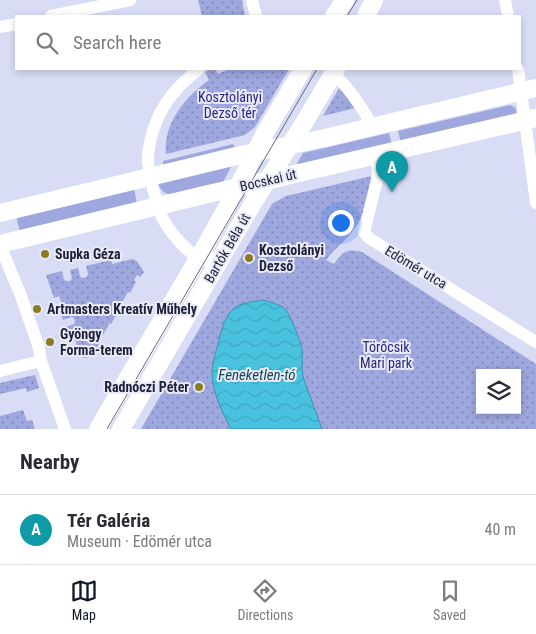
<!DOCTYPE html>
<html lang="en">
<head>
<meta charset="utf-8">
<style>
  :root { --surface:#fff; --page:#f2f2f3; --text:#2b2b33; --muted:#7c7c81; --line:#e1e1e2; --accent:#111827 }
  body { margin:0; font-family:"Roboto Condensed",sans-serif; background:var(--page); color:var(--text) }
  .controls { position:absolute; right:15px; bottom:15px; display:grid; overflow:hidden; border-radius:0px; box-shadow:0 2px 8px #0003 }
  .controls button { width:45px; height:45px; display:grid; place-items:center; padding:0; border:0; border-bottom:1px solid var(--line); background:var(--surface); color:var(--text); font:25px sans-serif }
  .you { position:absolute; left:340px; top:222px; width:18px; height:18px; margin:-12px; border:4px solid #fff; border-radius:50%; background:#1a73e8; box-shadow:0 0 0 8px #1a73e833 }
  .badge { display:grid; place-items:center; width:32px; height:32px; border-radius:50%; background:var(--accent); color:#fff; font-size:16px; font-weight:700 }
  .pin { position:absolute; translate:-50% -41px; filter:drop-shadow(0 1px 2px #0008) }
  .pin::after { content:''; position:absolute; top:26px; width:18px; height:15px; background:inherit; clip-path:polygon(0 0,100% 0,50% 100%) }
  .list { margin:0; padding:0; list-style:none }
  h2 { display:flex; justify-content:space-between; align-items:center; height:65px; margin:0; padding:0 20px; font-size:21px }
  h2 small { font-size:16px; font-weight:400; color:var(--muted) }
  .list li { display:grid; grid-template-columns:32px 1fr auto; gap:15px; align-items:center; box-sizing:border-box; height:70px; padding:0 20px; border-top:1px solid var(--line) }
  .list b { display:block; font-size:19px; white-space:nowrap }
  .list p { margin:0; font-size:16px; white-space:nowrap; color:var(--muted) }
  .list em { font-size:16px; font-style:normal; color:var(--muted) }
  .icon { flex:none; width:28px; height:28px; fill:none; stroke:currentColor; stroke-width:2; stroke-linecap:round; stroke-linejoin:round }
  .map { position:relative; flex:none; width:536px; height:429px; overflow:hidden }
  .search { position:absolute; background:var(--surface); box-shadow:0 2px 8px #0003; left:15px; right:15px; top:15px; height:55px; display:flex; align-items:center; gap:12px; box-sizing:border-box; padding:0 18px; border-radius:0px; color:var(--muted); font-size:19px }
  .sheet { height:135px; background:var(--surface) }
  nav { display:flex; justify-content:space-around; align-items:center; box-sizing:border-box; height:70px; border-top:1px solid var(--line); background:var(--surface); font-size:14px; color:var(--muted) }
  nav a { display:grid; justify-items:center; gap:2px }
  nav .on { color:var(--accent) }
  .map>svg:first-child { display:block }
  .grass { fill:#9ea7de }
  .park { fill:url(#park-dots); fill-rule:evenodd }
  .water { fill:url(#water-waves); stroke:#3c92ad }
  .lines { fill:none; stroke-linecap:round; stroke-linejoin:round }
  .minor { stroke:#fff; stroke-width:12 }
  .secondary { stroke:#fff; stroke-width:18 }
  .tram { stroke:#64677f; stroke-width:1 }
  .poi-dot { fill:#8d7b21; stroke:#e8eaf7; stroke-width:2 }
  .labels { text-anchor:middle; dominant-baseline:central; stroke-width:4; stroke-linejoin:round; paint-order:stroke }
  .park-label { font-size:14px; fill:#2a267e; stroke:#e8eaf7 }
  .street-label { font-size:14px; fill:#1e2137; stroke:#e8eaf7 }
  .poi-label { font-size:14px; font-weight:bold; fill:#1e2137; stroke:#e8eaf7; text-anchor:start }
  .water-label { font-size:15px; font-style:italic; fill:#144855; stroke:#e8eaf7 }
</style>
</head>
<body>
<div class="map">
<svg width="536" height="429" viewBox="0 0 536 429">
  <defs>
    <pattern id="park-dots" width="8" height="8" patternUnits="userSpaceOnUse" patternTransform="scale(1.25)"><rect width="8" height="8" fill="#9ea7de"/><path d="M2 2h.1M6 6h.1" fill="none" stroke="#8088b5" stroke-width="1.8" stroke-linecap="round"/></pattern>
    <pattern id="water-waves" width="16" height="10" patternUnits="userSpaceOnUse" patternTransform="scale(1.25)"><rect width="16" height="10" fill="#49c2e0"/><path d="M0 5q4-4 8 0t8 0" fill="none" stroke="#3fa6c1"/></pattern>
  </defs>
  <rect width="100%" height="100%" fill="#d8dcf5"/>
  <path class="grass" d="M 510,105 L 514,107 L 516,109 L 516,115 L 401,143 L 398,131 Z
    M 389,133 L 392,145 L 295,167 L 303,153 Z
    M 233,144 L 235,147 L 163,165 L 163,161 Z
    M 232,165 L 222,184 C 211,186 177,196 169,194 C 163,193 160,189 158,183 Z
    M 134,188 L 137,204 L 20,232 L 16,216 Z"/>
  <path class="park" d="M 198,0 L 242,0 L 245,16 L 202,16 Z
    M 211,69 L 215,69 L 218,74 L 230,69 L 289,69 L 255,127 L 245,135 L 166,154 C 163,124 185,97 209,80 L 205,72 Z
    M 339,88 L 347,96 L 355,108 L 323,116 Z
    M 372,176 C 368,194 366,213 355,228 C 347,240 334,249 326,260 L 334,264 C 342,252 347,248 362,252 L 536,364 L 536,429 L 141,429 L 272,204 L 286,196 ZM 480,373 L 517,373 L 517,410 L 480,410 Z
    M 132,259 L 137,261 L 144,272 L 140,277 L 137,275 L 134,280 L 136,282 L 130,293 L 128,292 L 117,311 L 118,312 L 111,324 L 110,323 L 98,343 L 99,344 L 96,350 L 95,349 L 89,357 L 83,358 L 79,348 L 78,348 L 75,340 L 70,342 L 66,327 L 74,324 L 75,322 L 74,318 L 71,317 L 63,320 L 58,306 L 62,304 L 59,296 L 54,298 L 46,275 L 62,271 L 64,280 L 67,281 L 70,281 L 72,278 L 70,270 L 78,268 L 80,276 L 82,278 L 87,277 L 88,274 L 86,266 L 111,260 L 112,264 Z
    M 35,375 L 39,388 L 27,392 L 26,388 L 0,394 L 0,383 Z
    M 23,410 L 27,421 L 32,420 L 35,429 L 0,429 L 0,416 Z"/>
  <path class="water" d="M 263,300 C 270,302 279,304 285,309 C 290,314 301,342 302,349 C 303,358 301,367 303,377 L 322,429 L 231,429 C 223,414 212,391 212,374 C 212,363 216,351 219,340 C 221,330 226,315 233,309 C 241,302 253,302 263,300 Z"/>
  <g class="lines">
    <path class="minor" d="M 252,0 L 256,16
      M 505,0 L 508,16
      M 51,16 L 130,0
      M 0,27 L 16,24
      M 199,69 C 170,91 152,117 148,155 C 147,168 157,209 164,221 C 171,233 191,258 205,260 C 211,260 217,258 223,255
      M 518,69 L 536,203
      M 333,73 C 350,89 362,107 373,127
      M 377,155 L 378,171 L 377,180 L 364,232 L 369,238 L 536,342
      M 0,245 L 21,296 L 39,348 L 41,361 L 65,429
      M 0,371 L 41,361"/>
    <path class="secondary" d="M 334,16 L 345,0
      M 366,16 L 374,0
      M 0,213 L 241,155 L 325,138 L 536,88
      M 0,244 L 204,195 L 536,118
      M 98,429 L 206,245 L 238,187 L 266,131 L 303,69
      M 121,429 L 253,203 L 304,123 L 336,69"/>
    <path class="tram" d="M 347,16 L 357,0
      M 107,429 L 317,69"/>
  </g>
  <g class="poi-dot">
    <circle cx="45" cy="254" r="5"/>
    <circle cx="249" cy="258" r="5"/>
    <circle cx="37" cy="309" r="5"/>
    <circle cx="50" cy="342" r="5"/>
    <circle cx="199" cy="387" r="5"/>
  </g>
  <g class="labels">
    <g class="park-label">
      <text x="230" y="97">Kosztolányi<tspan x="230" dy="16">Dezső tér</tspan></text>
      <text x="386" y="347">Törőcsik<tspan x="386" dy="16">Mari park</tspan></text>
    </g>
    <g class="street-label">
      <text transform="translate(268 180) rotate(-13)">Bocskai út</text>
      <text transform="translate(227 248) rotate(-60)">Bartók Béla út</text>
      <text transform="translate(416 267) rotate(31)">Edömér utca</text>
    </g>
    <g class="poi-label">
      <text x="259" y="250">Kosztolányi<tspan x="259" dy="16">Dezső</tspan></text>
      <text x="55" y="254">Supka Géza</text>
      <text x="47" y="309">Artmasters Kreatív Műhely</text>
      <text x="60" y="334">Gyöngy<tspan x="60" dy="16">Forma-terem</tspan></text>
      <text x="189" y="387" text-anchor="end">Radnóczi Péter</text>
    </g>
    <g class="water-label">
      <text x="257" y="375">Feneketlen-tó</text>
    </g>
  </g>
</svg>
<div class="controls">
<button><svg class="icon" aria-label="layers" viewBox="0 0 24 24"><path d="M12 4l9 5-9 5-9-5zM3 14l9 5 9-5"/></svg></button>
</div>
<div class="you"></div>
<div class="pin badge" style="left:392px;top:192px;background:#0f9aa8">A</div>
<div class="search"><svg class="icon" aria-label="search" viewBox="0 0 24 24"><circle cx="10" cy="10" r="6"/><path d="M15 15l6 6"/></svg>Search here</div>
</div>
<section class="sheet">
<h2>Nearby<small></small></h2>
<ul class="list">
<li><span class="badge" style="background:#0f9aa8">A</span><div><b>Tér Galéria</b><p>Museum · Edömér utca</p></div><em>40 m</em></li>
</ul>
</section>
<nav>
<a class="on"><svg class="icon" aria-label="map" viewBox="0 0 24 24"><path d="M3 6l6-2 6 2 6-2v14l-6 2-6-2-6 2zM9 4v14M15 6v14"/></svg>Map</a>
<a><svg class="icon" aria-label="directions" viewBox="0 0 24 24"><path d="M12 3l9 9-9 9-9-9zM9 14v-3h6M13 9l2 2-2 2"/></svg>Directions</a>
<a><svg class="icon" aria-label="saved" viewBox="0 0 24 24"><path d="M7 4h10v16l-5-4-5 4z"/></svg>Saved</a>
</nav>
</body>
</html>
